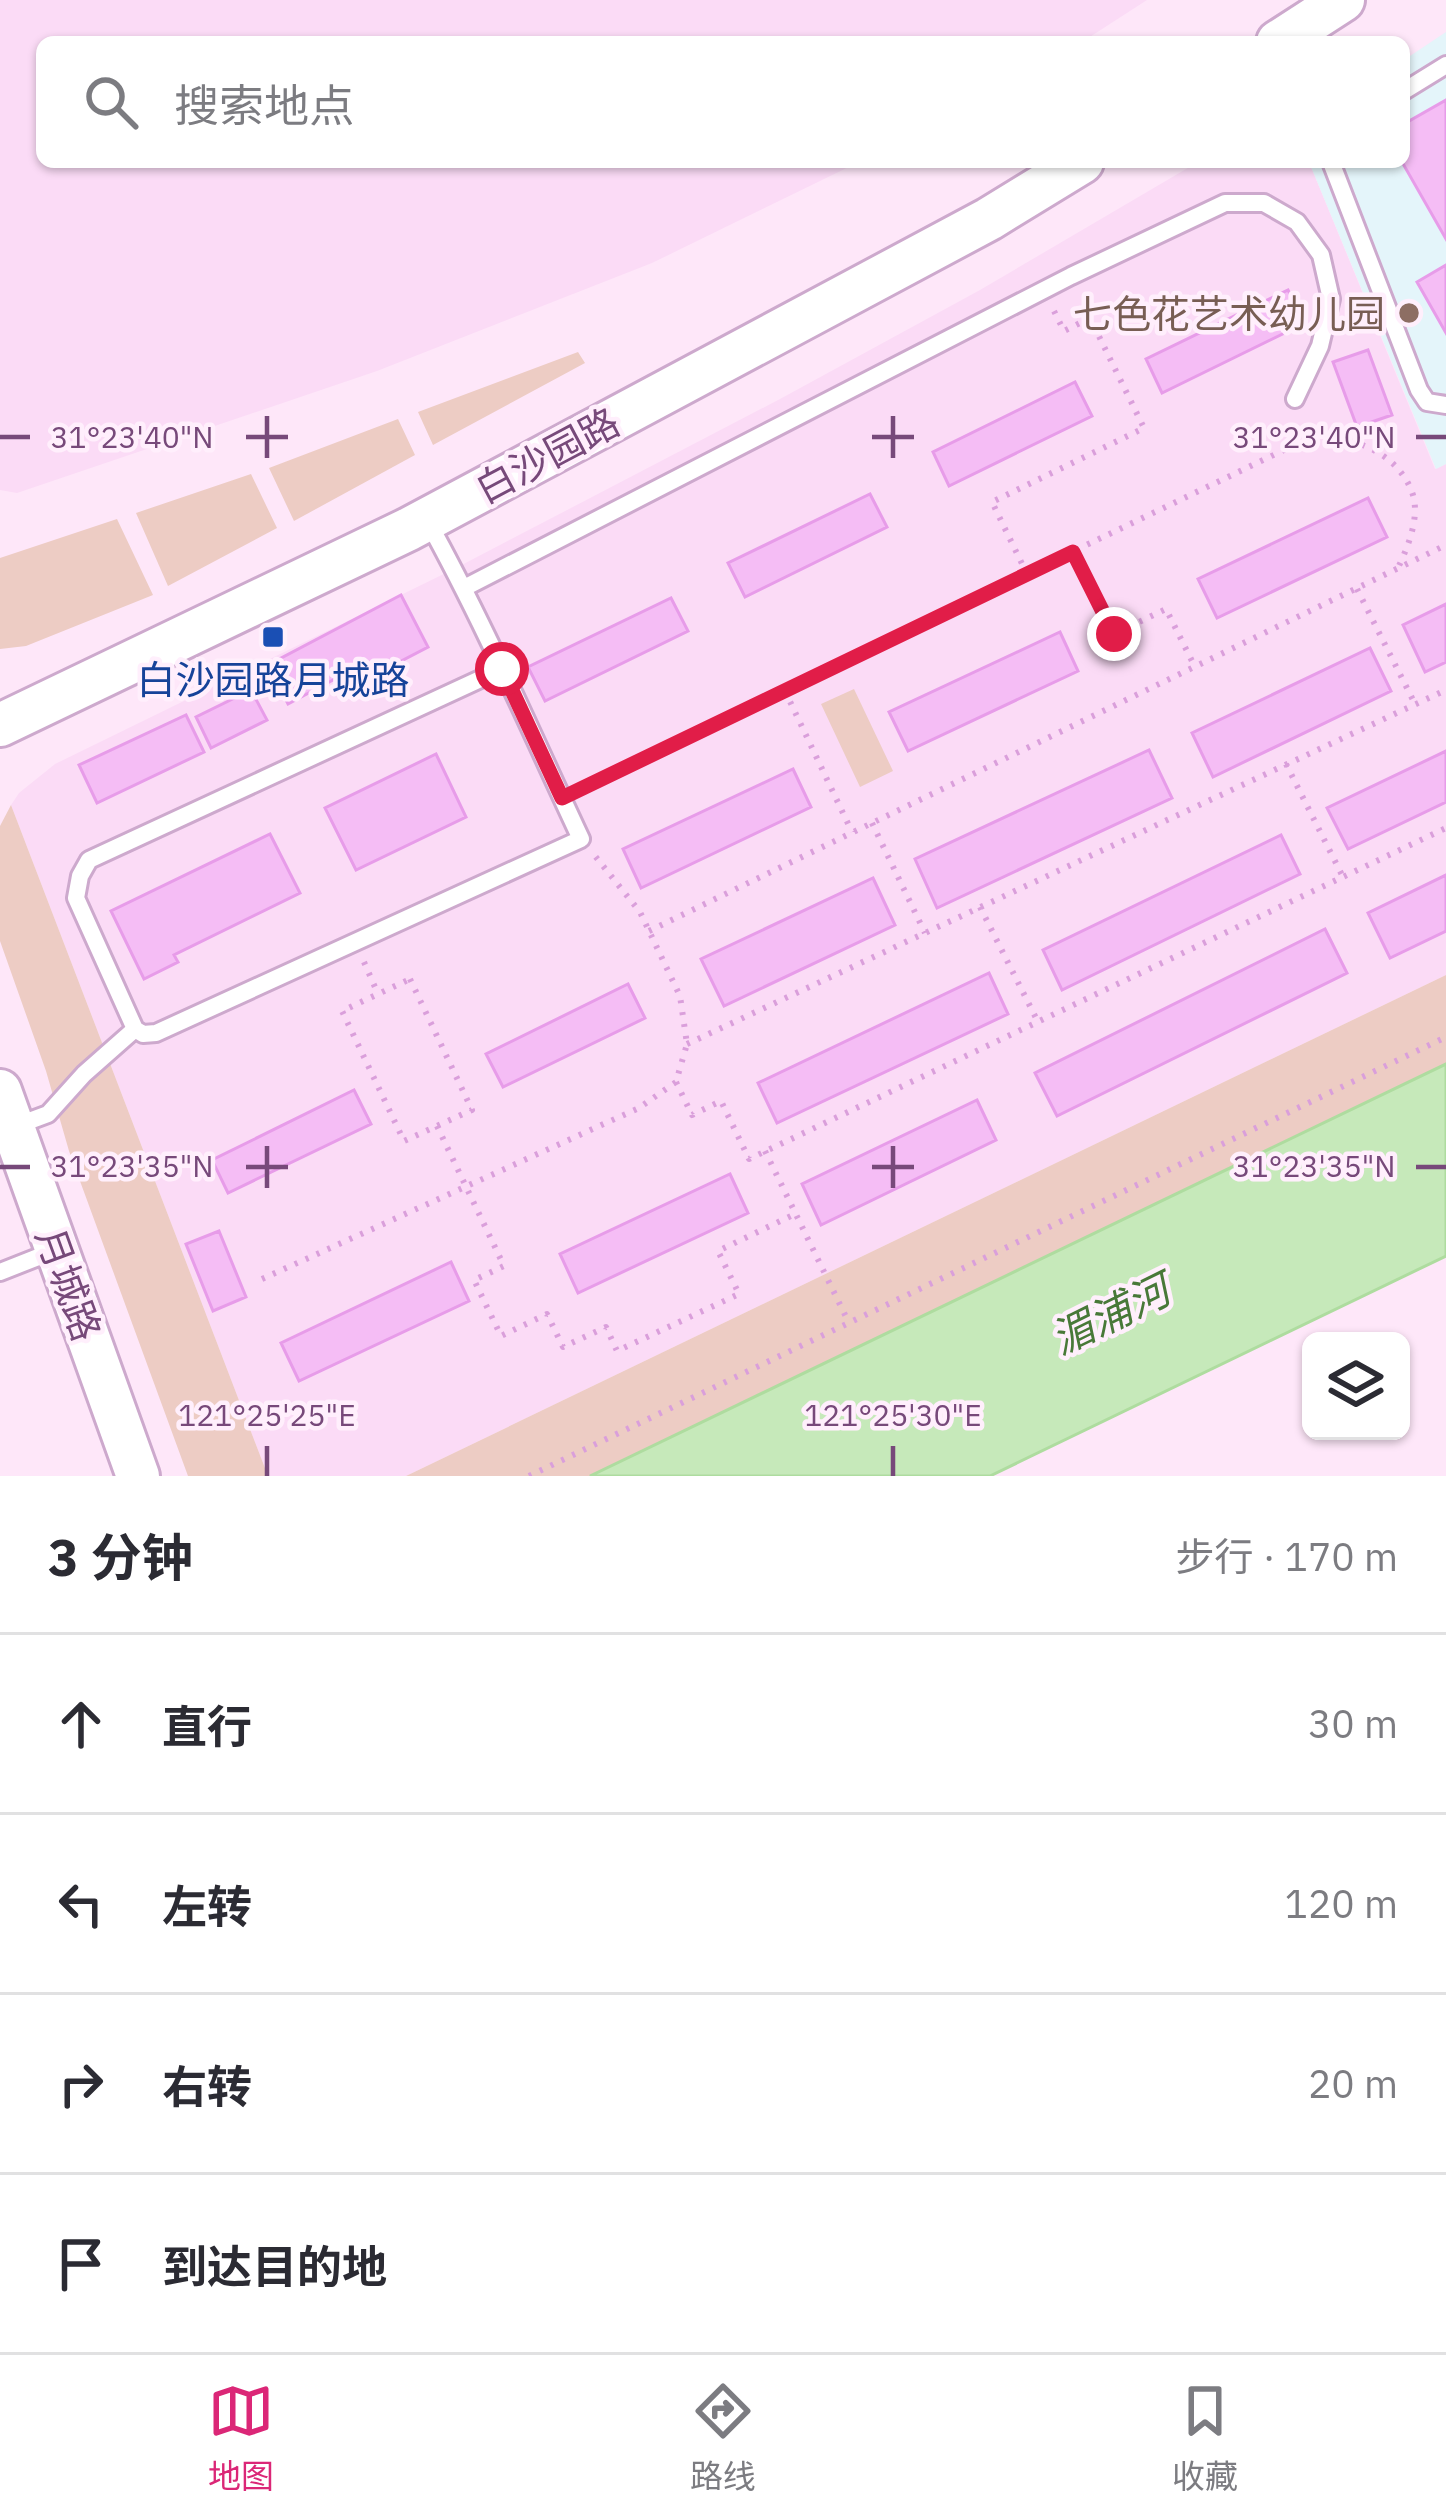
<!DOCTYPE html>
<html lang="zh">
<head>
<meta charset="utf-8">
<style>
  :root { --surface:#fff; --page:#f7f7f7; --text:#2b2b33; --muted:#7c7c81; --line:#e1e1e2; --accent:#db2777 }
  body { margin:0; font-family:"IBM Plex Sans","Noto Sans SC",sans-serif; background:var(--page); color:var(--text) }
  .controls { position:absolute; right:36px; bottom:36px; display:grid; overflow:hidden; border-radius:18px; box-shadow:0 3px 9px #0004 }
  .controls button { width:108px; height:108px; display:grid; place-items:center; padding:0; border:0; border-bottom:3px solid var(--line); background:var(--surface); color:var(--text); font:60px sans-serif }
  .stop { position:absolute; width:36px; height:36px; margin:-27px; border:9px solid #e11d48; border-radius:50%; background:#fff }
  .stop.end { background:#e11d48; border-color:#fff; box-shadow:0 3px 12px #0008 }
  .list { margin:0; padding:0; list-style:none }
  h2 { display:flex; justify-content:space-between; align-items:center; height:156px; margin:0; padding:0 48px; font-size:51px }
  h2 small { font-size:39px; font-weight:400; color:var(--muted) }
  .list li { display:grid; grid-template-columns:78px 1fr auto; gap:36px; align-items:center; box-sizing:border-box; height:180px; padding:0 48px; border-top:3px solid var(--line) }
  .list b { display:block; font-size:45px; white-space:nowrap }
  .list em { font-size:39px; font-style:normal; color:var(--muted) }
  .icon { flex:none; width:66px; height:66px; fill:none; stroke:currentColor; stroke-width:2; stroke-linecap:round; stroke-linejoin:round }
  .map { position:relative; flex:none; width:1446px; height:1476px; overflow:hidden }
  .search { position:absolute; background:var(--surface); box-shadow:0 3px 9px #0004; left:36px; right:36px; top:36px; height:132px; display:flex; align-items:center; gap:30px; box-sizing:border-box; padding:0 42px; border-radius:18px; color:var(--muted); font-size:45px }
  .sheet { height:876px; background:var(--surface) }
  nav { display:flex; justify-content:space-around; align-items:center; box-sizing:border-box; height:168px; border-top:3px solid var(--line); background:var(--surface); font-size:33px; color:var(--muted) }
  nav a { display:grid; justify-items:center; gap:6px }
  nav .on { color:var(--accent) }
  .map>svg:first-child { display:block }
  .residential { fill:#fbdbf6 }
  .education { fill:#e4f5fa }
  .green { fill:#edccc4 }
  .water { fill:#c6e9ba; stroke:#aedc9f; stroke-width:3 }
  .building { fill:#f5bdf5; stroke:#e79ce9; stroke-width:3 }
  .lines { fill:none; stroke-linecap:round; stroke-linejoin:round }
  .service-casing { stroke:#cda9cd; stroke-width:22 }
  .tertiary-casing { stroke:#cda9cd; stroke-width:48 }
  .path { stroke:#da9fdb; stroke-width:6; stroke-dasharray:3 9; stroke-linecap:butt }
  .service { stroke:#fff; stroke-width:16 }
  .tertiary { stroke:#fff; stroke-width:42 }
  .route { stroke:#e11d48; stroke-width:15 }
  .ticks { fill:none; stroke:#77497a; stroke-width:4.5 }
  .education-dot { fill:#8d6e63; stroke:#ffeffc; stroke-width:4.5 }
  .transit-dot { fill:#1a4fb4; stroke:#ffeffc; stroke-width:4.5 }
  .labels { text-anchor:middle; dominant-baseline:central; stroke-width:9; stroke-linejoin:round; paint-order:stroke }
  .education-label { font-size:39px; fill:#785e54; stroke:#ffeffc; text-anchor:end }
  .street-label { font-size:39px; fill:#77497a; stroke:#ffeffc }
  .transit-label { font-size:39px; fill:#164399; stroke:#ffeffc }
  .water-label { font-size:42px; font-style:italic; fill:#487938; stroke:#ffeffc }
  .ticks-label { font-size:30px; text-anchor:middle; fill:#77497a; stroke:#ffeffc; stroke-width:9; stroke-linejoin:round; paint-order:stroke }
</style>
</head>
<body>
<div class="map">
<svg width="1446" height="1476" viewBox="0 0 1446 1476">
  <rect width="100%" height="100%" fill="#fee7f9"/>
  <path class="residential" d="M 0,0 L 1147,0 L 1082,42 L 42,42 L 42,162 L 859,162 L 652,263 L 377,371 L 17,493 L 0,490 Z
    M 1198,162 L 1309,162 L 1435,469 L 1446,464 L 1446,975 L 406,1476 L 268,1476 L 11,805 L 19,793 L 55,764 L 454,569 L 780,399 L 980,290 Z"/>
  <path class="education" d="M 1446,32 L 1446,464 L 1436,469 L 1309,162 L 1404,162 L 1404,60 Z"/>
  <path class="green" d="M 578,352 L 585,363 L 433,445 L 418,412 Z
    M 398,419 L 415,455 L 294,521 L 269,468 Z
    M 251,474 L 277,528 L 168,586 L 136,513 Z
    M 117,519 L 153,595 L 26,646 L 0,649 L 0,558 Z
    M 854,689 L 893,771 L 860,787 L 821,704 Z
    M 11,805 L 268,1476 L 188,1476 L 69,1151 L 46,1071 L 0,941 L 0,826 Z
    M 1446,975 L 1446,1064 L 590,1476 L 406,1476 Z"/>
  <path class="water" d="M 1446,1064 L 1446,1256 L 990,1476 L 590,1476 Z"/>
  <path class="building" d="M 1446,100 L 1446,239 L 1402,162 L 1404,124 Z
    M 1446,265 L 1446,333 L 1417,282 Z
    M 1288,290 L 1305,323 L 1162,393 L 1146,359 Z
    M 1368,350 L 1392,415 L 1357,427 L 1333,362 Z
    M 1075,382 L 1092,416 L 949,486 L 933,452 Z
    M 870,494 L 887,527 L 745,597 L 728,563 Z
    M 1368,498 L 1387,537 L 1217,618 L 1198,579 Z
    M 401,595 L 428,647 L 357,684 L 350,671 L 288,704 L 268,665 Z
    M 671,598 L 688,631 L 545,701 L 528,667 Z
    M 1446,604 L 1446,662 L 1425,672 L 1403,625 Z
    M 1060,632 L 1078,671 L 908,751 L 889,712 Z
    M 1370,648 L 1391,691 L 1213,777 L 1192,733 Z
    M 251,690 L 267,720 L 211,748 L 196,717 Z
    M 186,715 L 204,752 L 97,803 L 79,765 Z
    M 1149,750 L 1172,798 L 937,908 L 915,859 Z
    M 1446,751 L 1446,802 L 1348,849 L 1327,808 Z
    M 436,754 L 466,817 L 356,870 L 325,808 Z
    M 793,769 L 811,807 L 641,888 L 623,849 Z
    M 270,834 L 300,893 L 174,955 L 178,962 L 144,979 L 111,911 Z
    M 1281,835 L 1300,874 L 1062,990 L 1043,950 Z
    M 1446,875 L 1446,931 L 1390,958 L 1368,913 Z
    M 873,878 L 895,925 L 724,1006 L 701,959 Z
    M 1325,929 L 1347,973 L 1057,1116 L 1035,1073 Z
    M 989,973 L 1008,1014 L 777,1123 L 758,1083 Z
    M 628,984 L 645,1018 L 503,1087 L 486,1054 Z
    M 354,1090 L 371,1124 L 228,1193 L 212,1160 Z
    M 977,1100 L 996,1140 L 821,1225 L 802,1184 Z
    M 730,1174 L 748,1213 L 578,1293 L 560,1254 Z
    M 219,1231 L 246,1297 L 213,1311 L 186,1244 Z
    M 451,1262 L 469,1301 L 299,1381 L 281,1343 Z"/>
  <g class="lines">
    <defs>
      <path id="service" d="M 1404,91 L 1446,65
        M 1331,162 L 1419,390 L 1427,402 L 1446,405
        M 427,520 C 484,623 531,732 581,839 L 156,1033 L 143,1034 L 135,1029 L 76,898 L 80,876 L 89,860 L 502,669
        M 464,588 L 1071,276 L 1225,203 L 1264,203 L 1297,222 L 1321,255 L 1331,299 L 1320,346 L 1295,399
        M 13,1127 L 48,1114 L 84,1074 L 135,1029
        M 0,1272 L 56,1250"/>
      <path id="tertiary" d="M 1278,42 L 1343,0
        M 0,725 L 409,529 L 989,219 L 1082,162
        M 0,1091 L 138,1476"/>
    </defs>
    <use href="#service" class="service-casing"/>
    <use href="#tertiary" class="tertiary-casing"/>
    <path class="path" d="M 1073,552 L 1114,634 L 1166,609 L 1195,667
      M 1027,574 L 992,502 L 1144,428 L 1090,318 L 1064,331 L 1053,309
      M 1357,589 L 1415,704
      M 785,691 L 852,832
      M 1286,764 L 1343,877
      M 579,789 L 1311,437 C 1351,435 1399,452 1413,495 C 1420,519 1407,549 1397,570
      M 872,823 L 925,933
      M 980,907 L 1038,1022
      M 649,931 L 1446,545
      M 364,962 L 378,994
      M 410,979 L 472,1110 L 404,1141 L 342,1011 Z
      M 687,1044 L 1446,690
      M 676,1082 L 692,1115 L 721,1101 L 749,1159 L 1446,828
      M 437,1126 L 504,1266 L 474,1280 L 501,1336 L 547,1314 L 563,1347 L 606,1327 L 617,1351 L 739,1294 L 718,1251 L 795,1214
      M 765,1151 L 849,1323
      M 262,1279 L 639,1108 L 676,1082 L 687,1044 L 680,996 L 640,912 L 595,856
      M 529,1476 L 1446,1037"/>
    <use href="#service" class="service"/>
    <use href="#tertiary" class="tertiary"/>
  </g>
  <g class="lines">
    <path class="route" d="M 502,669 L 562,798 L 1073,552 L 1114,634"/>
  </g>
  <path class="ticks" d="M 267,416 L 267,458M 893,416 L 893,458M 0,437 L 30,437M 246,437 L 288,437M 872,437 L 914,437M 1416,437 L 1446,437M 267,1146 L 267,1188M 893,1146 L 893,1188M 0,1167 L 30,1167M 246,1167 L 288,1167M 872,1167 L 914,1167M 1416,1167 L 1446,1167M 267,1446 L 267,1476M 893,1446 L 893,1476"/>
  <circle class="education-dot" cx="1409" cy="313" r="12"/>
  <rect class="transit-dot" x="261" y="625" width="24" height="24" rx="6"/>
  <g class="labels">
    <g class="education-label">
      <text x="1385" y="313">七色花艺术幼儿园</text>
    </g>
    <g class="street-label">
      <text transform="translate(547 455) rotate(-28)">白沙园路</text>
      <text transform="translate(69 1284) rotate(70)">月城路</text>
    </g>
    <g class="transit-label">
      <text x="273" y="679">白沙园路月城路</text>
    </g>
    <g class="water-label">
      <text transform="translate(1110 1314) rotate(-26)">湄浦河</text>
    </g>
  </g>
  <g class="ticks-label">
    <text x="132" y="448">31°23'40"N</text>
    <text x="1314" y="448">31°23'40"N</text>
    <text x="132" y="1177">31°23'35"N</text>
    <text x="1314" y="1177">31°23'35"N</text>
    <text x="267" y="1426">121°25'25"E</text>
    <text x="893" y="1426">121°25'30"E</text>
  </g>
</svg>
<div class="controls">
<button><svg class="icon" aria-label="layers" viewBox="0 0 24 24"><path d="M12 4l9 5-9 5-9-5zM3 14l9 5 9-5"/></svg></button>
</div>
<div class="stop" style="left:502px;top:669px"></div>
<div class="stop end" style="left:1114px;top:634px"></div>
<div class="search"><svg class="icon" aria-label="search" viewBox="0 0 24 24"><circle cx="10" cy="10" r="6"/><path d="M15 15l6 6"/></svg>搜索地点</div>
</div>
<section class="sheet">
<h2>3 分钟<small>步行 · 170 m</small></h2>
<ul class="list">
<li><svg class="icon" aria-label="ahead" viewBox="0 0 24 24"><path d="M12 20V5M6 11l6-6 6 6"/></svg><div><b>直行</b></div><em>30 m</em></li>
<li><svg class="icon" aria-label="left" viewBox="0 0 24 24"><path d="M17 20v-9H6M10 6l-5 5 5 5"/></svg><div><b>左转</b></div><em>120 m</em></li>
<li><svg class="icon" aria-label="right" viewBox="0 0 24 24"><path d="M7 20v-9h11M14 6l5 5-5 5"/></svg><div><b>右转</b></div><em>20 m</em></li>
<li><svg class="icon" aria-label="arrive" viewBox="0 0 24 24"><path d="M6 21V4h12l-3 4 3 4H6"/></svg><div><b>到达目的地</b></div></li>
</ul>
</section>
<nav>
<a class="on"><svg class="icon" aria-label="map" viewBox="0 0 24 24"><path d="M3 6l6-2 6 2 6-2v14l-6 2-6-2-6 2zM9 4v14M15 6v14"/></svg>地图</a>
<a><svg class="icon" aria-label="directions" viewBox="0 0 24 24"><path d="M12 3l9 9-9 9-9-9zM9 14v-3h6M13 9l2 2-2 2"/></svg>路线</a>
<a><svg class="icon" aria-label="saved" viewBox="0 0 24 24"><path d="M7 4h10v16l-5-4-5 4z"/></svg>收藏</a>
</nav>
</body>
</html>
